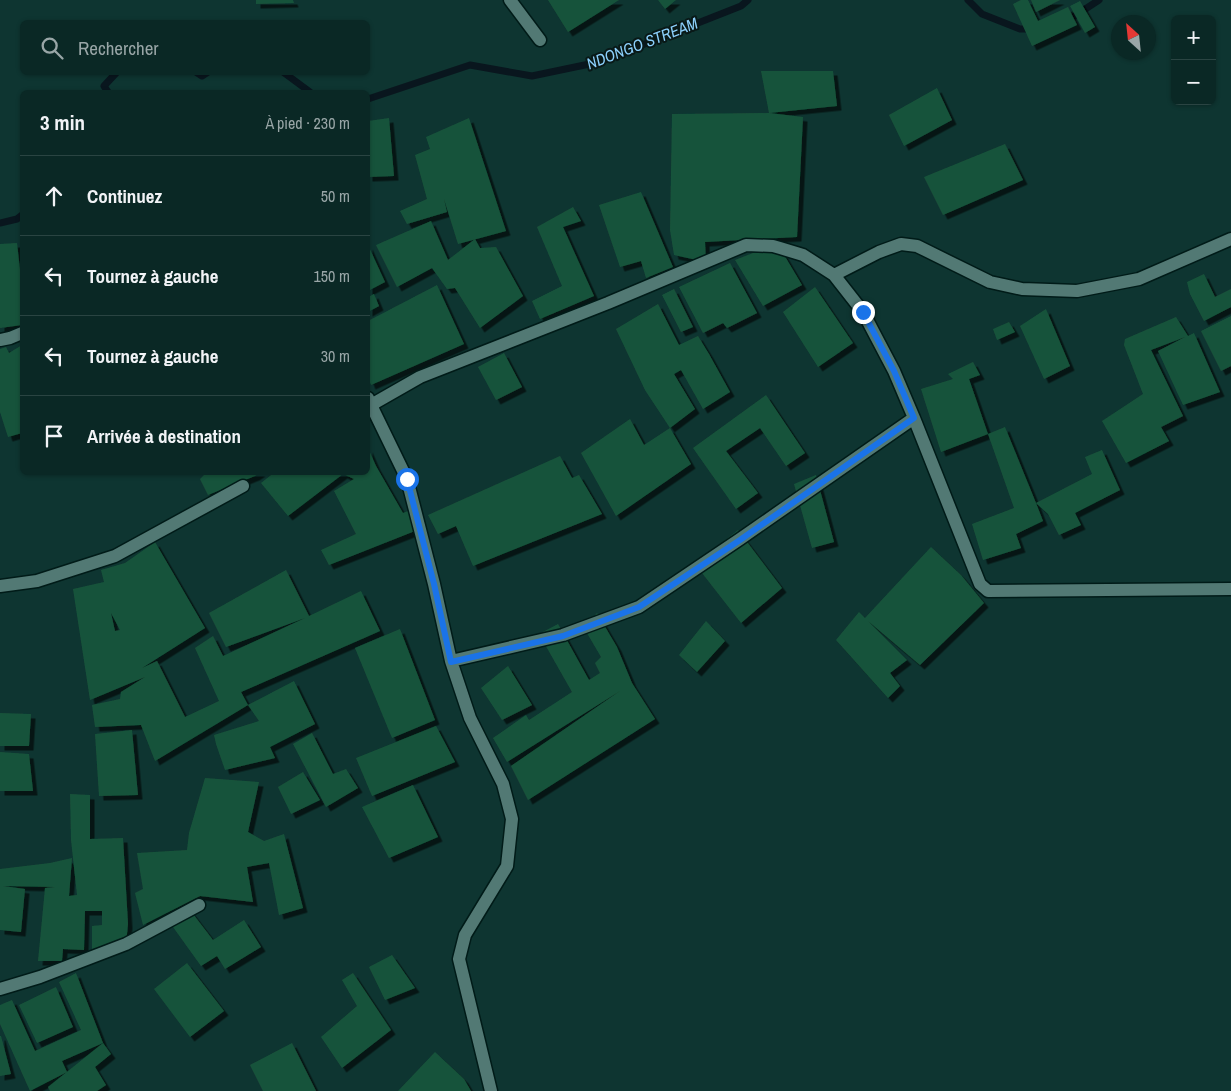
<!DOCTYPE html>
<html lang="fr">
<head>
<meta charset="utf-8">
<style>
  :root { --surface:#0a2825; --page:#13302d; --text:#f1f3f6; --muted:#99a6a7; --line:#2a4442 }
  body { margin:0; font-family:"Archivo Narrow",sans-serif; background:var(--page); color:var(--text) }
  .controls { position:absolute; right:15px; top:15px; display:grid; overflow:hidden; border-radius:8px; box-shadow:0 1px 4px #0004 }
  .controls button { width:45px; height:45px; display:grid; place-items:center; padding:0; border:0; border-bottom:1px solid var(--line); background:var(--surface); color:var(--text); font:25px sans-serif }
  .compass { position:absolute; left:1111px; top:15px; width:45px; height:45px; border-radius:50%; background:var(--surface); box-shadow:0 1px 4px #0004; rotate:333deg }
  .stop { position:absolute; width:15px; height:15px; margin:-11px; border:4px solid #1a73e8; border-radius:50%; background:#fff }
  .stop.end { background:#1a73e8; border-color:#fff; box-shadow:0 1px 5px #0008 }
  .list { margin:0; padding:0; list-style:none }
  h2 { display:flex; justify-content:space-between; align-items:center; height:65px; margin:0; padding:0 20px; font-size:21px }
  h2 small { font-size:16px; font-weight:400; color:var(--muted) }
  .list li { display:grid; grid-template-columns:32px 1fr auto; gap:15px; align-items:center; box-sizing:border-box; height:80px; padding:0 20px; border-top:1px solid var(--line) }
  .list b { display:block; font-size:19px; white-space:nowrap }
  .list em { font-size:16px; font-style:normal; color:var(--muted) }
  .icon { flex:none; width:28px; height:28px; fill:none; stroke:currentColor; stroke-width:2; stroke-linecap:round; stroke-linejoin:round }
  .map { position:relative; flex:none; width:1231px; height:1091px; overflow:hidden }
  .search { position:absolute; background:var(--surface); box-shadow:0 1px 4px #0004; left:20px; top:20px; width:350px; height:55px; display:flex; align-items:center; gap:12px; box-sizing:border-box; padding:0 18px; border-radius:8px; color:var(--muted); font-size:19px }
  .panel { position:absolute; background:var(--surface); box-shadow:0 1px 4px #0004; left:20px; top:90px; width:350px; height:385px; border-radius:8px }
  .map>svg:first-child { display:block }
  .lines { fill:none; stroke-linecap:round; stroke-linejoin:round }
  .stream { stroke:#09161e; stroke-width:7 }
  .building { fill:#18533a; fill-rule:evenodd; filter:url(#shadow) }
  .minor-casing { stroke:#001b18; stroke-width:15 }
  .minor { stroke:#527974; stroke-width:12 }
  .route { stroke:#1a73e8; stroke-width:6 }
  .labels { text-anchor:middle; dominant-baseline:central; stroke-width:4; stroke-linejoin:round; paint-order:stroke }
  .water-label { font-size:16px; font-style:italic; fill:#8cd0fc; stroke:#091918 }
</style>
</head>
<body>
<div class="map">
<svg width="1231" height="1091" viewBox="0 0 1231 1091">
  <defs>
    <filter id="shadow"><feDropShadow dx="4.5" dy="4.5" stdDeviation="0" flood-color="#0009"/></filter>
  </defs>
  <rect width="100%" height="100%" fill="#0e3531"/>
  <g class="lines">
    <path class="stream" d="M 968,0 L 982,14 L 1020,29 L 1031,29
      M 1067,21 L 1099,0
      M 196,72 L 202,76 L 208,72
      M 283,72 L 310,92
      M 108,92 L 104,86 L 117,72
      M 368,99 L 470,65 L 532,76 L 599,62 L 741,6 L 748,0
      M 0,223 L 17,219 L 22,215"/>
  </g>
  <path class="building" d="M 256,0 L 293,0 L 294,3 L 256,4 Z
    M 548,0 L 619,0 L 568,32 Z
    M 658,0 L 676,0 L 665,9 Z
    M 1021,0 L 1028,0 L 1038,21 L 1068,7 L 1077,25 L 1032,46 L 1013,4 Z
    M 1031,0 L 1060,0 L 1036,12 Z
    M 1080,1 L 1095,27 L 1085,33 L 1070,6 Z
    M 761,71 L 833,71 L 837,106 L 769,113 Z
    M 937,88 L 952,120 L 904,146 L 889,115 Z
    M 769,113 L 803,117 L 797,237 L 705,242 L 706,262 L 674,255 L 670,230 L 672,114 Z
    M 389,118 L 394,176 L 368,177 L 368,121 Z
    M 469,118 L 506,231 L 458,244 L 444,199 L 447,212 L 407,224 L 400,211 L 427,199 L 415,155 L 430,149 L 426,137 Z
    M 1005,144 L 1023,180 L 943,215 L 924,177 Z
    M 641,192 L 673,267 L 646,278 L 641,261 L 620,267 L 599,205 Z
    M 573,207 L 581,221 L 563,227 L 594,296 L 540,319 L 532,301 L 562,286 L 537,227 Z
    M 431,221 L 448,260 L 475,239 L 480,248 L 496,247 L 523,296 L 480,328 L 455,288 L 447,289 L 432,268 L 397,287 L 376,245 Z
    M 17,243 L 22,287 L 22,325 L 0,328 L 0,244 Z
    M 368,245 L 385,282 L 368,291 Z
    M 780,248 L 802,285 L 763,306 L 735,260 L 753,253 Z
    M 730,263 L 757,313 L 727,328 L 723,323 L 703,333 L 679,287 Z
    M 1204,274 L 1215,297 L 1231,289 L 1231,307 L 1204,321 L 1190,294 L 1187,282 Z
    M 437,285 L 464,344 L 371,385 L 368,377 L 368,321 Z
    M 815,287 L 853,343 L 818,367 L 783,312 Z
    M 674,289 L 693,327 L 681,332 L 662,295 Z
    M 374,294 L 379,306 L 368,312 L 368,297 Z
    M 658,304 L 679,345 L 698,336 L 709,354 L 730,392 L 703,409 L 681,370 L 674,374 L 695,409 L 670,428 L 645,390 L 616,329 Z
    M 1046,309 L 1070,366 L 1044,379 L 1020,326 Z
    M 1231,316 L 1231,366 L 1221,371 L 1201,331 Z
    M 1176,317 L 1188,336 L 1194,333 L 1220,392 L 1183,405 L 1158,351 L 1185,337 L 1151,350 L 1183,416 L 1161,427 L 1169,441 L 1126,463 L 1102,421 L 1143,394 L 1124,345 L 1125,339 Z
    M 1009,322 L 1015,332 L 997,340 L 993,329 Z
    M 22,345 L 22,433 L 8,437 L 0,412 L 0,349 L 6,347 L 9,353 Z
    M 504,353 L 522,387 L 496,400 L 478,367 Z
    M 973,362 L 980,375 L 969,379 L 988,434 L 1005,427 L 1036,503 L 1092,474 L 1085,457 L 1102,450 L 1120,490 L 1075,513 L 1081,525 L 1059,535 L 1048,514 L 1036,503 L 1043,521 L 1016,534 L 1021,548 L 983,560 L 972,524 L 1014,508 L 988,434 L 941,452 L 921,389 L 953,379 L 948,374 Z
    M 766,395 L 805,453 L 786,466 L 760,428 L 726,451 L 758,493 L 736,509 L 693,448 Z
    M 630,419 L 644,445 L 670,428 L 691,464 L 616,516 L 581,453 Z
    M 368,448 L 376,466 L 403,513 L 408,511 L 420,529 L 329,565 L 321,550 L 356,534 L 334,491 L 354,479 L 343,474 L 288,516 L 261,483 L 275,472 L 368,472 Z
    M 560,456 L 572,478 L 579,475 L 602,514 L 473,566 L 456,526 L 438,534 L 428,515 Z
    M 207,472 L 261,472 L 255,476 L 208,495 L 200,479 Z
    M 816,475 L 834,542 L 812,548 L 794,484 Z
    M 738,530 L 782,588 L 741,623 L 695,564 Z
    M 155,542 L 205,628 L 142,668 L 157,661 L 185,717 L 219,701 L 195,648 L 213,636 L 223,656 L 305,618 L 226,647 L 209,613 L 286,570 L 309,616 L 361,591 L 380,631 L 241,692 L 248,705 L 155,761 L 141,725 L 95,727 L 92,705 L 120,699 L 121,692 L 145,677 L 90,700 L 73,589 L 104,582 L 101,570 L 125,563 ZM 111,613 L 120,630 L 115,631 Z
    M 931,547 L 961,575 L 984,603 L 920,665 L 868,621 L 907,660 L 890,673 L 900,686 L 888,698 L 836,640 L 859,612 L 865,618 Z
    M 597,613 L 617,647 L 632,683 L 655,719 L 528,800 L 511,766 L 620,691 L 507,762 L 493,738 L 526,715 L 529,720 L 572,692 L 539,634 L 558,624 L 589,680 L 600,673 L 595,663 L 601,657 L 584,628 Z
    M 706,621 L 725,641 L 697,672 L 679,655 Z
    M 400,629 L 435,720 L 392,738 L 355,648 Z
    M 508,666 L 532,705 L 502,720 L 481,688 Z
    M 294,681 L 315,724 L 270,747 L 275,758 L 225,770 L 216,744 L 214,735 L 259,721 L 248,705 Z
    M 0,713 L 31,714 L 29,746 L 0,746 Z
    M 436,726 L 455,762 L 372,796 L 356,758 Z
    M 132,730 L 138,795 L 99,796 L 95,734 Z
    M 312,733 L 333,774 L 346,769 L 358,788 L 326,807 L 293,744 Z
    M 0,752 L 29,754 L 33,791 L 0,791 Z
    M 303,772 L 320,800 L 291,814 L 278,787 Z
    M 205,778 L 259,782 L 248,832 L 264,841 L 284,834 L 303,908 L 279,915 L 269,863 L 247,867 L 253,902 L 200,896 L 143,925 L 135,893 L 143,889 L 137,853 L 187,850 L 189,833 Z
    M 413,785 L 438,837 L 389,858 L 362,807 Z
    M 70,794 L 90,795 L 90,839 L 123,838 L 128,924 L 126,944 L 92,949 L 92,926 L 102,925 L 102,911 L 85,911 L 84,950 L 63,949 L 62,961 L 38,961 L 45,888 L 55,887 L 3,886 L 25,889 L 21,932 L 0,930 L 0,869 L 50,863 L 72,858 L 69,896 L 77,895 L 71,840 Z
    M 190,910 L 213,940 L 244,920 L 261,947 L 225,969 L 217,956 L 201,966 L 173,927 Z
    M 392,955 L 415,988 L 385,1000 L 369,967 Z
    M 187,963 L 224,1011 L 190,1037 L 154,989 Z
    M 76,973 L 103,1043 L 62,1061 L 67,1072 L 30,1091 L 0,1024 L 0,1005 L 12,1000 L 35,1051 L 81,1030 L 59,982 Z
    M 353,973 L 391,1030 L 342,1068 L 321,1037 L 357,1006 L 342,980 Z
    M 56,987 L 73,1027 L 37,1043 L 19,1005 Z
    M 0,1036 L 1,1036 L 11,1074 L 0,1076 Z
    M 103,1043 L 111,1054 L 95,1067 L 106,1085 L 97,1091 L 50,1091 L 48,1087 Z
    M 292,1043 L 316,1091 L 263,1091 L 250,1065 Z
    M 435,1052 L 464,1079 L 471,1091 L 398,1091 Z"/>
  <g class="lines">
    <defs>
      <path id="minor" d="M 510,0 L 540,40
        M 834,275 L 879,252 L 901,244 L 917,246 L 990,282 L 1022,289 L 1077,291 L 1139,279 L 1231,239
        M 0,340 L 10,338 L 22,333
        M 368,398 L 371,405 L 420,377 L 608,303 L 746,245 L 773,246 L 780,248 L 803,255 L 834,275 L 863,312 L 894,371 L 914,418 L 980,584 L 988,591 L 1231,589
        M 371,405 L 407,479 L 434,584 L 451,661 L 470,718 L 503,784 L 512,819 L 507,866 L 465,935 L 459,959 L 491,1091
        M 0,586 L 37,581 L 115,556 L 243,486
        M 451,661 L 563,635 L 639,607 L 740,539 L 914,418
        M 0,989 L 40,977 L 126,944 L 199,905"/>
    </defs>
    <use href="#minor" class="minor-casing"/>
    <use href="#minor" class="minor"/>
  </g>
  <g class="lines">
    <path class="route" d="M 407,479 L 434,584 L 451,662 L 563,636 L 639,607 L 740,540 L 914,418 L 894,371 L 863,312"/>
  </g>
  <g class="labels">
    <g class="water-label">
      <text transform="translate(642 43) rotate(-21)">NDONGO STREAM</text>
    </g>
  </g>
</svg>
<div class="controls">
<button>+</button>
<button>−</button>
</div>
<svg class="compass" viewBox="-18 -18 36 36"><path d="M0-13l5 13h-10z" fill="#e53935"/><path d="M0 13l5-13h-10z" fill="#99a6a7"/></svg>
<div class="stop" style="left:407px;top:479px"></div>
<div class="stop end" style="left:863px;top:312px"></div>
<div class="search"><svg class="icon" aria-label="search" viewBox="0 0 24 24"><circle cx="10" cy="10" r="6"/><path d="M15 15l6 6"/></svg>Rechercher</div>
<section class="panel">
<h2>3 min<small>À pied · 230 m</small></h2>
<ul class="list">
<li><svg class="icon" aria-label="ahead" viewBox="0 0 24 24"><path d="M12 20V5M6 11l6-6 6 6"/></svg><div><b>Continuez</b></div><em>50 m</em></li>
<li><svg class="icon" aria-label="left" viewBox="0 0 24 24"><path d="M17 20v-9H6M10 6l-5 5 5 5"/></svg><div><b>Tournez à gauche</b></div><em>150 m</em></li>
<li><svg class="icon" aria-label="left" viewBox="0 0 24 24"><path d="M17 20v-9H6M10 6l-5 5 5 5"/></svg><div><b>Tournez à gauche</b></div><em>30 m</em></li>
<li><svg class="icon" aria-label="arrive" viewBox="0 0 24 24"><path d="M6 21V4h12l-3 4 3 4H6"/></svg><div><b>Arrivée à destination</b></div></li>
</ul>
</section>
</div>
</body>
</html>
